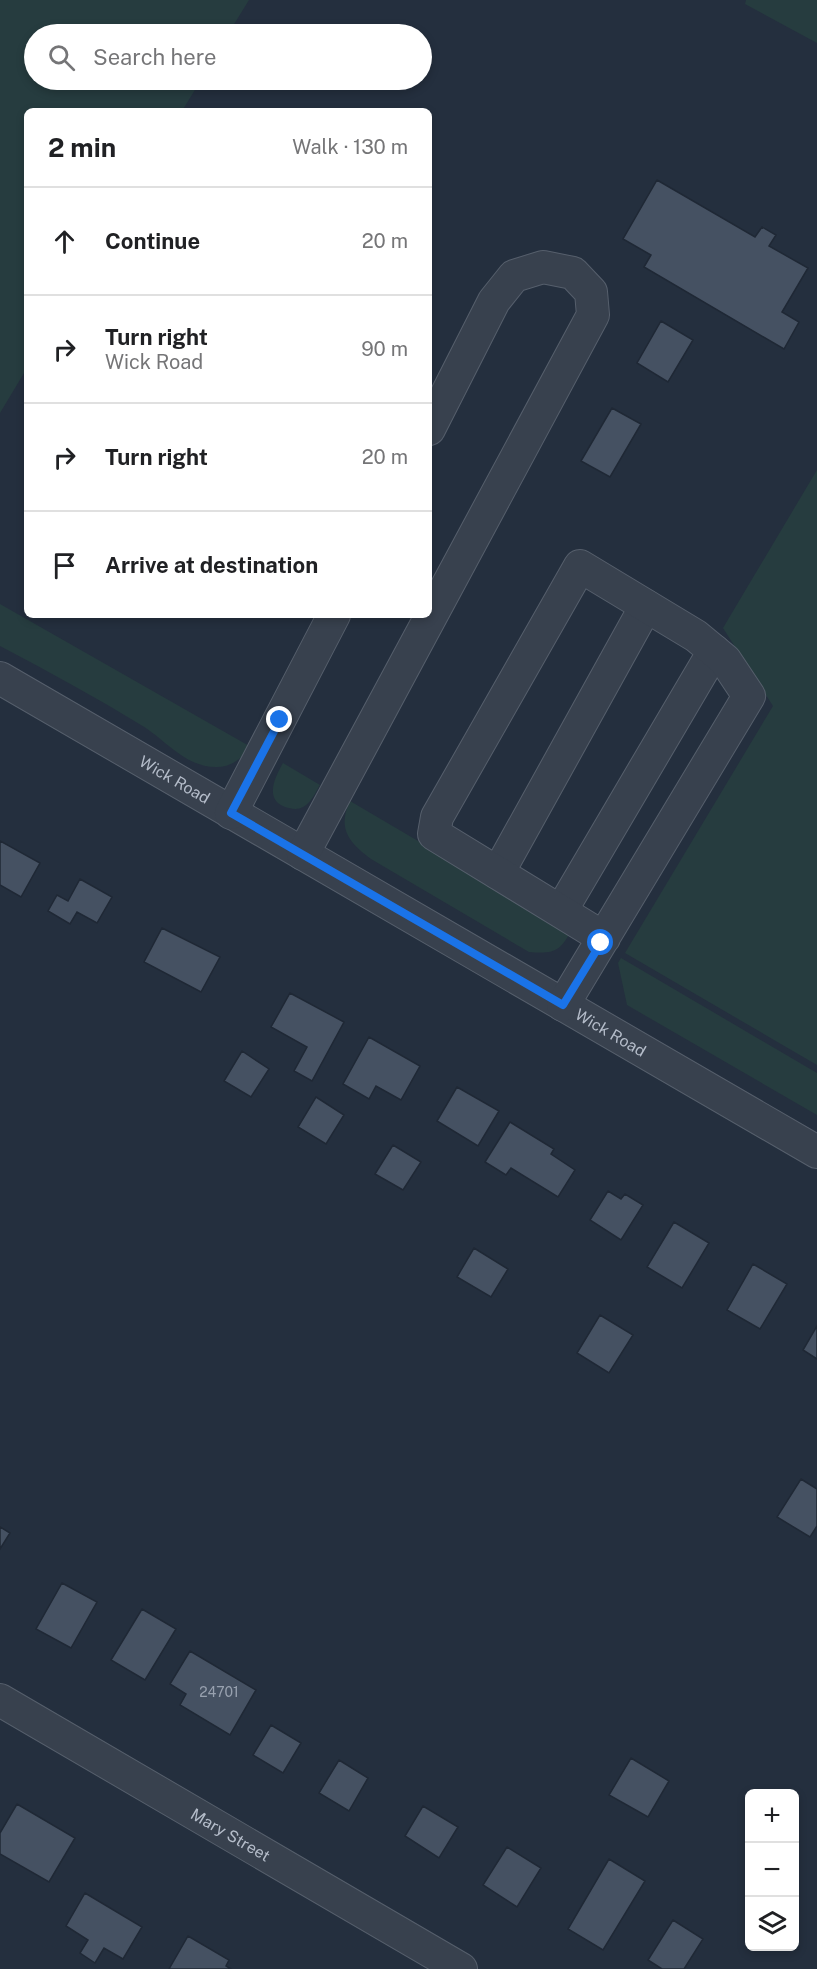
<!DOCTYPE html>
<html lang="en">
<head>
<meta charset="utf-8">
<style>
  :root { --surface:#fff; --page:#f2f2f2; --text:#202124; --muted:#757577; --line:#e0e0e0 }
  body { margin:0; font-family:"Public Sans",sans-serif; background:var(--page); color:var(--text) }
  .controls { position:absolute; right:18px; bottom:18px; display:grid; overflow:hidden; border-radius:9px; box-shadow:0 3px 9px #0003 }
  .controls button { width:54px; height:54px; display:grid; place-items:center; padding:0; border:0; border-bottom:2px solid var(--line); background:var(--surface); color:var(--text); font:30px sans-serif }
  .stop { position:absolute; width:18px; height:18px; margin:-14px; border:4px solid #1a73e8; border-radius:50%; background:#fff }
  .stop.end { background:#1a73e8; border-color:#fff; box-shadow:0 2px 6px #0008 }
  .list { margin:0; padding:0; list-style:none }
  h2 { display:flex; justify-content:space-between; align-items:center; height:78px; margin:0; padding:0 24px; font-size:26px }
  h2 small { font-size:20px; font-weight:400; color:var(--muted) }
  .list li { display:grid; grid-template-columns:39px 1fr auto; gap:18px; align-items:center; box-sizing:border-box; height:108px; padding:0 24px; border-top:2px solid var(--line) }
  .list b { display:block; font-size:22px; white-space:nowrap }
  .list p { margin:0; font-size:20px; white-space:nowrap; color:var(--muted) }
  .list em { font-size:20px; font-style:normal; color:var(--muted) }
  .icon { flex:none; width:33px; height:33px; fill:none; stroke:currentColor; stroke-width:2; stroke-linecap:round; stroke-linejoin:round }
  .map { position:relative; flex:none; width:817px; height:1969px; overflow:hidden }
  .search { position:absolute; background:var(--surface); box-shadow:0 3px 9px #0003; left:24px; top:24px; width:408px; height:66px; display:flex; align-items:center; gap:15px; box-sizing:border-box; padding:0 21px; border-radius:33px; color:var(--muted); font-size:22px }
  .panel { position:absolute; background:var(--surface); box-shadow:0 3px 9px #0003; left:24px; top:108px; width:408px; height:510px; border-radius:9px }
  .map>svg:first-child { display:block }
  .green { fill:#263c3f }
  .building { fill:#455162; stroke:#1f2835; stroke-width:1.5 }
  .lines { fill:none; stroke-linecap:round; stroke-linejoin:round }
  .minor-casing { stroke:#565f6c; stroke-width:34 }
  .minor { stroke:#38414e; stroke-width:32 }
  .route { stroke:#1a73e8; stroke-width:8 }
  .labels { text-anchor:middle; dominant-baseline:central; stroke-width:5; stroke-linejoin:round; paint-order:stroke }
  .number-label { font-size:14px; fill:#98a1af }
  .street-label { font-size:16px; fill:#b4bcc9; stroke:#1d2633 }
</style>
</head>
<body>
<div class="map">
<svg width="817" height="1969" viewBox="0 0 817 1969">
  <rect width="100%" height="100%" fill="#242f3e"/>
  <path class="green" d="M 0,0 L 249,0 L 228,34 L 34,34 L 34,80 L 201,80 L 182,111 L 27,111 L 27,368 L 0,413 Z
    M 746,0 L 817,0 L 817,43 L 745,4 Z
    M 817,470 L 817,1065 L 625,953 L 773,706 L 723,628 Z
    M 0,604 L 251,747 C 241,758 233,767 216,767 C 185,767 166,740 141,725 C 95,697 48,671 0,646 Z
    M 283,763 L 320,785 C 315,793 311,803 303,807 C 298,810 291,809 285,807 C 264,799 275,777 283,763 Z
    M 350,801 L 571,931 C 560,952 553,954 529,952 L 371,859 C 349,842 337,829 350,801 Z
    M 621,958 L 817,1073 L 817,1115 L 627,1005 L 618,963 Z"/>
  <path class="building" d="M 657,180 L 755,237 L 762,227 L 776,235 L 769,246 L 808,268 L 782,312 L 799,322 L 784,349 L 644,267 L 651,255 L 623,239 Z
    M 661,321 L 693,340 L 668,382 L 637,363 Z
    M 612,408 L 641,424 L 610,477 L 581,461 Z
    M 0,841 L 40,863 L 21,897 L 0,885 Z
    M 80,879 L 112,897 L 97,923 L 77,912 L 70,924 L 48,911 L 57,895 L 68,901 Z
    M 162,928 L 220,957 L 201,992 L 144,962 Z
    M 290,993 L 344,1022 L 312,1081 L 294,1071 L 307,1047 L 271,1027 Z
    M 369,1037 L 420,1066 L 401,1100 L 376,1086 L 369,1099 L 343,1084 Z
    M 242,1051 L 269,1069 L 251,1097 L 224,1081 Z
    M 457,1087 L 499,1111 L 478,1146 L 437,1121 Z
    M 316,1097 L 344,1115 L 326,1144 L 298,1127 Z
    M 510,1122 L 554,1149 L 551,1154 L 575,1170 L 558,1197 L 511,1168 L 506,1175 L 485,1162 Z
    M 393,1145 L 421,1162 L 403,1190 L 375,1174 Z
    M 608,1191 L 621,1199 L 625,1194 L 643,1205 L 621,1240 L 590,1220 Z
    M 674,1222 L 709,1243 L 682,1288 L 647,1267 Z
    M 474,1248 L 508,1269 L 491,1297 L 457,1277 Z
    M 753,1264 L 787,1284 L 760,1329 L 727,1310 Z
    M 600,1315 L 633,1335 L 609,1373 L 577,1353 Z
    M 817,1326 L 817,1359 L 803,1350 Z
    M 801,1479 L 817,1489 L 817,1526 L 810,1537 L 777,1517 Z
    M 0,1527 L 10,1533 L 0,1549 Z
    M 62,1583 L 97,1602 L 71,1648 L 36,1629 Z
    M 142,1609 L 176,1629 L 145,1680 L 111,1660 Z
    M 190,1651 L 256,1690 L 230,1735 L 180,1705 L 186,1694 L 170,1684 Z
    M 271,1725 L 301,1743 L 283,1773 L 253,1755 Z
    M 631,1758 L 669,1781 L 648,1817 L 609,1795 Z
    M 339,1760 L 368,1778 L 349,1811 L 319,1793 Z
    M 17,1804 L 75,1838 L 49,1882 L 0,1854 L 0,1833 Z
    M 423,1806 L 458,1827 L 439,1858 L 405,1836 Z
    M 507,1847 L 541,1868 L 517,1907 L 483,1885 Z
    M 609,1859 L 645,1881 L 603,1950 L 568,1929 Z
    M 85,1893 L 142,1927 L 123,1959 L 104,1948 L 95,1963 L 80,1953 L 88,1940 L 66,1926 Z
    M 673,1920 L 703,1939 L 684,1969 L 662,1969 L 648,1960 Z
    M 188,1936 L 229,1960 L 226,1966 L 231,1969 L 169,1969 Z"/>
  <g class="lines">
    <defs>
      <g id="minor">
        <path id="s1" d="M 0,678 L 817,1152"/>
        <path d="M 231,813 L 334,615"/>
        <path d="M 303,854 L 593,315 L 591,292 L 573,273 L 543,267 L 514,276 L 494,301 L 429,429"/>
        <path d="M 498,873 L 646,606"/>
        <path d="M 561,911 L 714,651"/>
        <path d="M 563,1005 L 749,696 L 725,660 L 696,636 L 580,566 L 437,817 L 434,834 L 604,938"/>
        <path id="s2" d="M 0,1700 L 461,1969"/>
      </g>
    </defs>
    <use href="#minor" class="minor-casing"/>
    <use href="#minor" class="minor"/>
  </g>
  <g class="lines">
    <path class="route" d="M 280,720 L 231,813 L 563,1005 L 601,943"/>
  </g>
  <g class="labels">
    <g class="number-label">
      <text x="219" y="1692">24701</text>
    </g>
    <g class="street-label">
      <text stroke="none"><textPath href="#s1" startOffset="202">Wick Road</textPath></text>
      <text stroke="none"><textPath href="#s1" startOffset="706">Wick Road</textPath></text>
      <text stroke="none"><textPath href="#s2" startOffset="267">Mary Street</textPath></text>
    </g>
  </g>
</svg>
<div class="controls">
<button>+</button>
<button>−</button>
<button><svg class="icon" aria-label="layers" viewBox="0 0 24 24"><path d="M12 4l9 5-9 5-9-5zM3 14l9 5 9-5"/></svg></button>
</div>
<div class="stop" style="left:601px;top:943px"></div>
<div class="stop end" style="left:280px;top:720px"></div>
<div class="search"><svg class="icon" aria-label="search" viewBox="0 0 24 24"><circle cx="10" cy="10" r="6"/><path d="M15 15l6 6"/></svg>Search here</div>
<section class="panel">
<h2>2 min<small>Walk · 130 m</small></h2>
<ul class="list">
<li><svg class="icon" aria-label="ahead" viewBox="0 0 24 24"><path d="M12 20V5M6 11l6-6 6 6"/></svg><div><b>Continue</b></div><em>20 m</em></li>
<li><svg class="icon" aria-label="right" viewBox="0 0 24 24"><path d="M7 20v-9h11M14 6l5 5-5 5"/></svg><div><b>Turn right</b><p>Wick Road</p></div><em>90 m</em></li>
<li><svg class="icon" aria-label="right" viewBox="0 0 24 24"><path d="M7 20v-9h11M14 6l5 5-5 5"/></svg><div><b>Turn right</b></div><em>20 m</em></li>
<li><svg class="icon" aria-label="arrive" viewBox="0 0 24 24"><path d="M6 21V4h12l-3 4 3 4H6"/></svg><div><b>Arrive at destination</b></div></li>
</ul>
</section>
</div>
</body>
</html>
